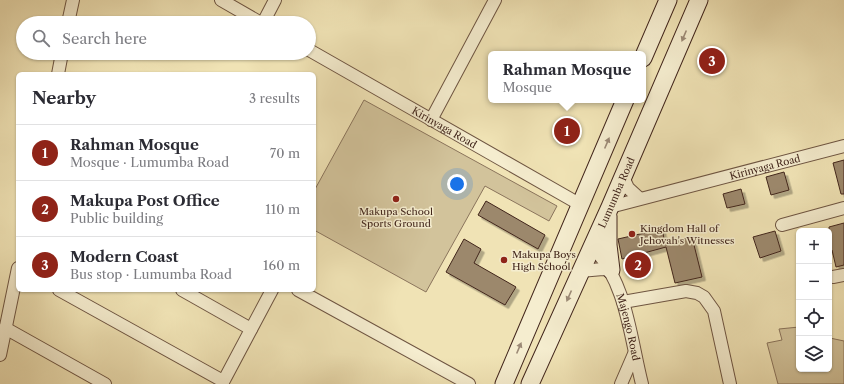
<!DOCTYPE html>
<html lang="en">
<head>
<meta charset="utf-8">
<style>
  :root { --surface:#fff; --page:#f7f7f7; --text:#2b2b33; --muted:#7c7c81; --line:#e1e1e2; --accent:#8f2418 }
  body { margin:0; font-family:"Libre Caslon Text",serif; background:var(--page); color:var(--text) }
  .controls { position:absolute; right:12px; bottom:12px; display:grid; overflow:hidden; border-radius:6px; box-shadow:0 1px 3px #0004 }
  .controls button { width:36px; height:36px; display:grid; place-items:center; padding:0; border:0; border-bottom:1px solid var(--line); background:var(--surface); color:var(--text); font:20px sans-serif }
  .you { position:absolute; left:457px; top:184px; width:14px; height:14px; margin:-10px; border:3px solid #fff; border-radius:50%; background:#1a73e8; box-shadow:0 0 0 6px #1a73e833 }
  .badge { display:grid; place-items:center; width:26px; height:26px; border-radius:50%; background:var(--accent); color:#fff; font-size:13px; font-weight:700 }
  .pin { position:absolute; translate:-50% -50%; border:2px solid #fff; box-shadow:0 1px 4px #0006 }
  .popup { position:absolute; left:488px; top:51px; width:158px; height:52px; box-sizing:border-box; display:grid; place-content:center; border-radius:6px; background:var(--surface); filter:drop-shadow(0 1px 3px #0005); font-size:13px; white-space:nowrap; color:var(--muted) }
  .popup b { font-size:15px; color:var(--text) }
  .popup::after { content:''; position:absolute; left:50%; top:100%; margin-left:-8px; border:8px solid transparent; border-top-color:var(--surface) }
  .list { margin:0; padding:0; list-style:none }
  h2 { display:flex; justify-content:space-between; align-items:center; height:52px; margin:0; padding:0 16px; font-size:17px }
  h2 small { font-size:13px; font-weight:400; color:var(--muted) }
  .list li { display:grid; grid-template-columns:26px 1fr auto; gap:12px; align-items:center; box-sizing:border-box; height:56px; padding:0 16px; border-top:1px solid var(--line) }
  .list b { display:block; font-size:15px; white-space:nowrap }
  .list p { margin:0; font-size:13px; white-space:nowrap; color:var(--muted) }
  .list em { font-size:13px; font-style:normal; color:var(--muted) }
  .icon { flex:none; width:22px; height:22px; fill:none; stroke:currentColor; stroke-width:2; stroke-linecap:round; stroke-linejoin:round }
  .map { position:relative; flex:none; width:844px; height:384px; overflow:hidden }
  .search { position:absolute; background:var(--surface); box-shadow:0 1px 3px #0004; left:16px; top:16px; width:300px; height:44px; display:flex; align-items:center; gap:10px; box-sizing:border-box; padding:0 14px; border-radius:22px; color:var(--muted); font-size:15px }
  .panel { position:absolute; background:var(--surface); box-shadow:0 1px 3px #0004; left:16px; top:72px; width:300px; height:220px; border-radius:6px }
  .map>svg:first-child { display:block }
  .green { fill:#d2c39b; stroke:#8a745c }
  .building { fill:#9c886c; stroke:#42261c; filter:url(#shadow) }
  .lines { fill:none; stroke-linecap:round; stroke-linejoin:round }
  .street-casing { stroke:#6e5542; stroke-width:14 }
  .secondary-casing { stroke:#42261c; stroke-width:19 }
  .street { stroke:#f5edcf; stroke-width:12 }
  .secondary { stroke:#f5edcf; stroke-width:17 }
  .oneway { fill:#9c8a76 }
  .poi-dot { fill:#8f2418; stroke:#f5edcf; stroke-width:1.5 }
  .labels { text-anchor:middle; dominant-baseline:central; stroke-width:3; stroke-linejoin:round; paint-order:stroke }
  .street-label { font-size:10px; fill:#42261c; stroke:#f5edcf }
  .poi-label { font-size:10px; fill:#42261c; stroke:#f5edcf; text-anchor:start }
</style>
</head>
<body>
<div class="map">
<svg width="844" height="384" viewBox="0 0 844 384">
  <defs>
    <filter id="shadow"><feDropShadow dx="3.5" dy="3.5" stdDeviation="0" flood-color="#0004"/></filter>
  </defs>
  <rect width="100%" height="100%" fill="#f0e3b5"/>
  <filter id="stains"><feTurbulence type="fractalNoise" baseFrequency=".005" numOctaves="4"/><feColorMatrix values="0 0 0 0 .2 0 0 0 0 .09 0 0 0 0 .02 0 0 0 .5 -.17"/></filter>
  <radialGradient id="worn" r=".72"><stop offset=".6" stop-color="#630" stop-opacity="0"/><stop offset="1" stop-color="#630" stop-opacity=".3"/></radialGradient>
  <path class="green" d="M 364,100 L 557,206 L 549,221 L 485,186 L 426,292 L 314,230 L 314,191 Z
    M 799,327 L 799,369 L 829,369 L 829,335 L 830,338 L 844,341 L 844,384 L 778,384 L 767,343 L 782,340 L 779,329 Z"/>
  <path class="building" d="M 844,160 L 844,194 L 841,194 L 833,163 Z
    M 784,172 L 789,190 L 771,195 L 766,177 Z
    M 741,189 L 745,204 L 727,208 L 723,194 Z
    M 486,201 L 545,235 L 538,249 L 478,215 Z
    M 844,223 L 844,265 L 836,267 L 832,250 L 829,251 L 829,227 Z
    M 662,229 L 665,243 L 692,237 L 702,277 L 675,283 L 666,247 L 622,259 L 618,239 Z
    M 775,231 L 781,251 L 760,258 L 753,237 Z
    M 464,239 L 481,249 L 474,263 L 516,287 L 505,305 L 446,272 Z"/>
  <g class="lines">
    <defs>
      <g id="street">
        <path d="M 221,0 L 261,23"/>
        <path d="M 68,23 L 73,0"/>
        <path d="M 263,23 L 275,0"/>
        <path id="s1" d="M 309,50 L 581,205"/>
        <path d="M 58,74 L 62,53"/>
        <path d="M 431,120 L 495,0"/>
        <path d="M 623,177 L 628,188 L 639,198"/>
        <path id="s2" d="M 610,207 L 844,146"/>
        <path d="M 782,225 L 844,208"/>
        <path id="s3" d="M 592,246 C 627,283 630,337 642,384"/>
        <path d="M 580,271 L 603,269 L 611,270"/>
        <path d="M 833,277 L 844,275"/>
        <path d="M 59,290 L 223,381"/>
        <path d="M 182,290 L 251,329"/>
        <path d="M 298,290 L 469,384"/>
        <path d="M 623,302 L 686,291 L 697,293 L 704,297 L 714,311 L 730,384"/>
        <path d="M 5,328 L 105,384"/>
        <path d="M 0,355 L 18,268"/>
        <path d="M 222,384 L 272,290"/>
        <path d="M 621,384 L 634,354"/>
      </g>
      <g id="secondary">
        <path d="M 643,58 L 668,0"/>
        <path d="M 608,216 L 608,245 L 611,270"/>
        <path d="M 504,384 L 625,100"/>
        <path id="s4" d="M 530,384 L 610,207 L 699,0"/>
      </g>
    </defs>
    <use href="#street" class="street-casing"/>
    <use href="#secondary" class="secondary-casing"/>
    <use href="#street" class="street"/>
    <use href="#secondary" class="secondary"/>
  </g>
  <defs><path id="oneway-solid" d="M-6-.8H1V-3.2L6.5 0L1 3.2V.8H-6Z"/></defs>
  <g class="oneway">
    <use href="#oneway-solid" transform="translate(684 36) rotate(113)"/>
    <use href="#oneway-solid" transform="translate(607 143) rotate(-67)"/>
    <use href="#oneway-solid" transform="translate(569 296) rotate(114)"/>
    <use href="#oneway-solid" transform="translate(519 348) rotate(-67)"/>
  </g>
  <g class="poi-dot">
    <circle cx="396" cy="199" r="4"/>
    <circle cx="632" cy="234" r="4"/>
    <circle cx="504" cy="260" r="4"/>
  </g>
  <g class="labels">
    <g class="street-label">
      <text stroke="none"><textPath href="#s1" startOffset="156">Kirinyaga Road</textPath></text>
      <text stroke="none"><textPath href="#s2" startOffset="160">Kirinyaga Road</textPath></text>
      <text stroke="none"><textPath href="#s4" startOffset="210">Lumumba Road</textPath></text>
      <text stroke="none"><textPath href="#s3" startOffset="90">Majengo Road</textPath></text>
    </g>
    <g class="poi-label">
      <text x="396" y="211" text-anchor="middle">Makupa School<tspan x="396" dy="12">Sports Ground</tspan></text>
      <text x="640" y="228">Kingdom Hall of<tspan x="640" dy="12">Jehovah's Witnesses</tspan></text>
      <text x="512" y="254">Makupa Boys<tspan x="512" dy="12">High School</tspan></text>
    </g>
  </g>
  <rect width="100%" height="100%" filter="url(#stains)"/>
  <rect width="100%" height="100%" fill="url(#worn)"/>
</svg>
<div class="controls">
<button>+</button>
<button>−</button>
<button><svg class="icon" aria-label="locate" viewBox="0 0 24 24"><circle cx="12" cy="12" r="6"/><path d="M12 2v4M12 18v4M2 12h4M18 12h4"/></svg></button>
<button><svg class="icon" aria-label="layers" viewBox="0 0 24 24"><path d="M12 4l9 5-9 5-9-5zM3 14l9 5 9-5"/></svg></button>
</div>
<div class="you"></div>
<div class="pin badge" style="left:567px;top:131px">1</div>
<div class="popup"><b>Rahman Mosque</b>Mosque</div>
<div class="pin badge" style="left:638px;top:265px">2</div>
<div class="pin badge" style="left:712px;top:61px">3</div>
<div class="search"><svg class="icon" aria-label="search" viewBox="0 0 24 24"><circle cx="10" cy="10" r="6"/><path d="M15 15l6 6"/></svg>Search here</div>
<section class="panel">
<h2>Nearby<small>3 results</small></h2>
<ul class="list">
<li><span class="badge">1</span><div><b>Rahman Mosque</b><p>Mosque · Lumumba Road</p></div><em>70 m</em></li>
<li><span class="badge">2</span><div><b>Makupa Post Office</b><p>Public building</p></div><em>110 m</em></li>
<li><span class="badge">3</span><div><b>Modern Coast</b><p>Bus stop · Lumumba Road</p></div><em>160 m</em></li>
</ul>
</section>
</div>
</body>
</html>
